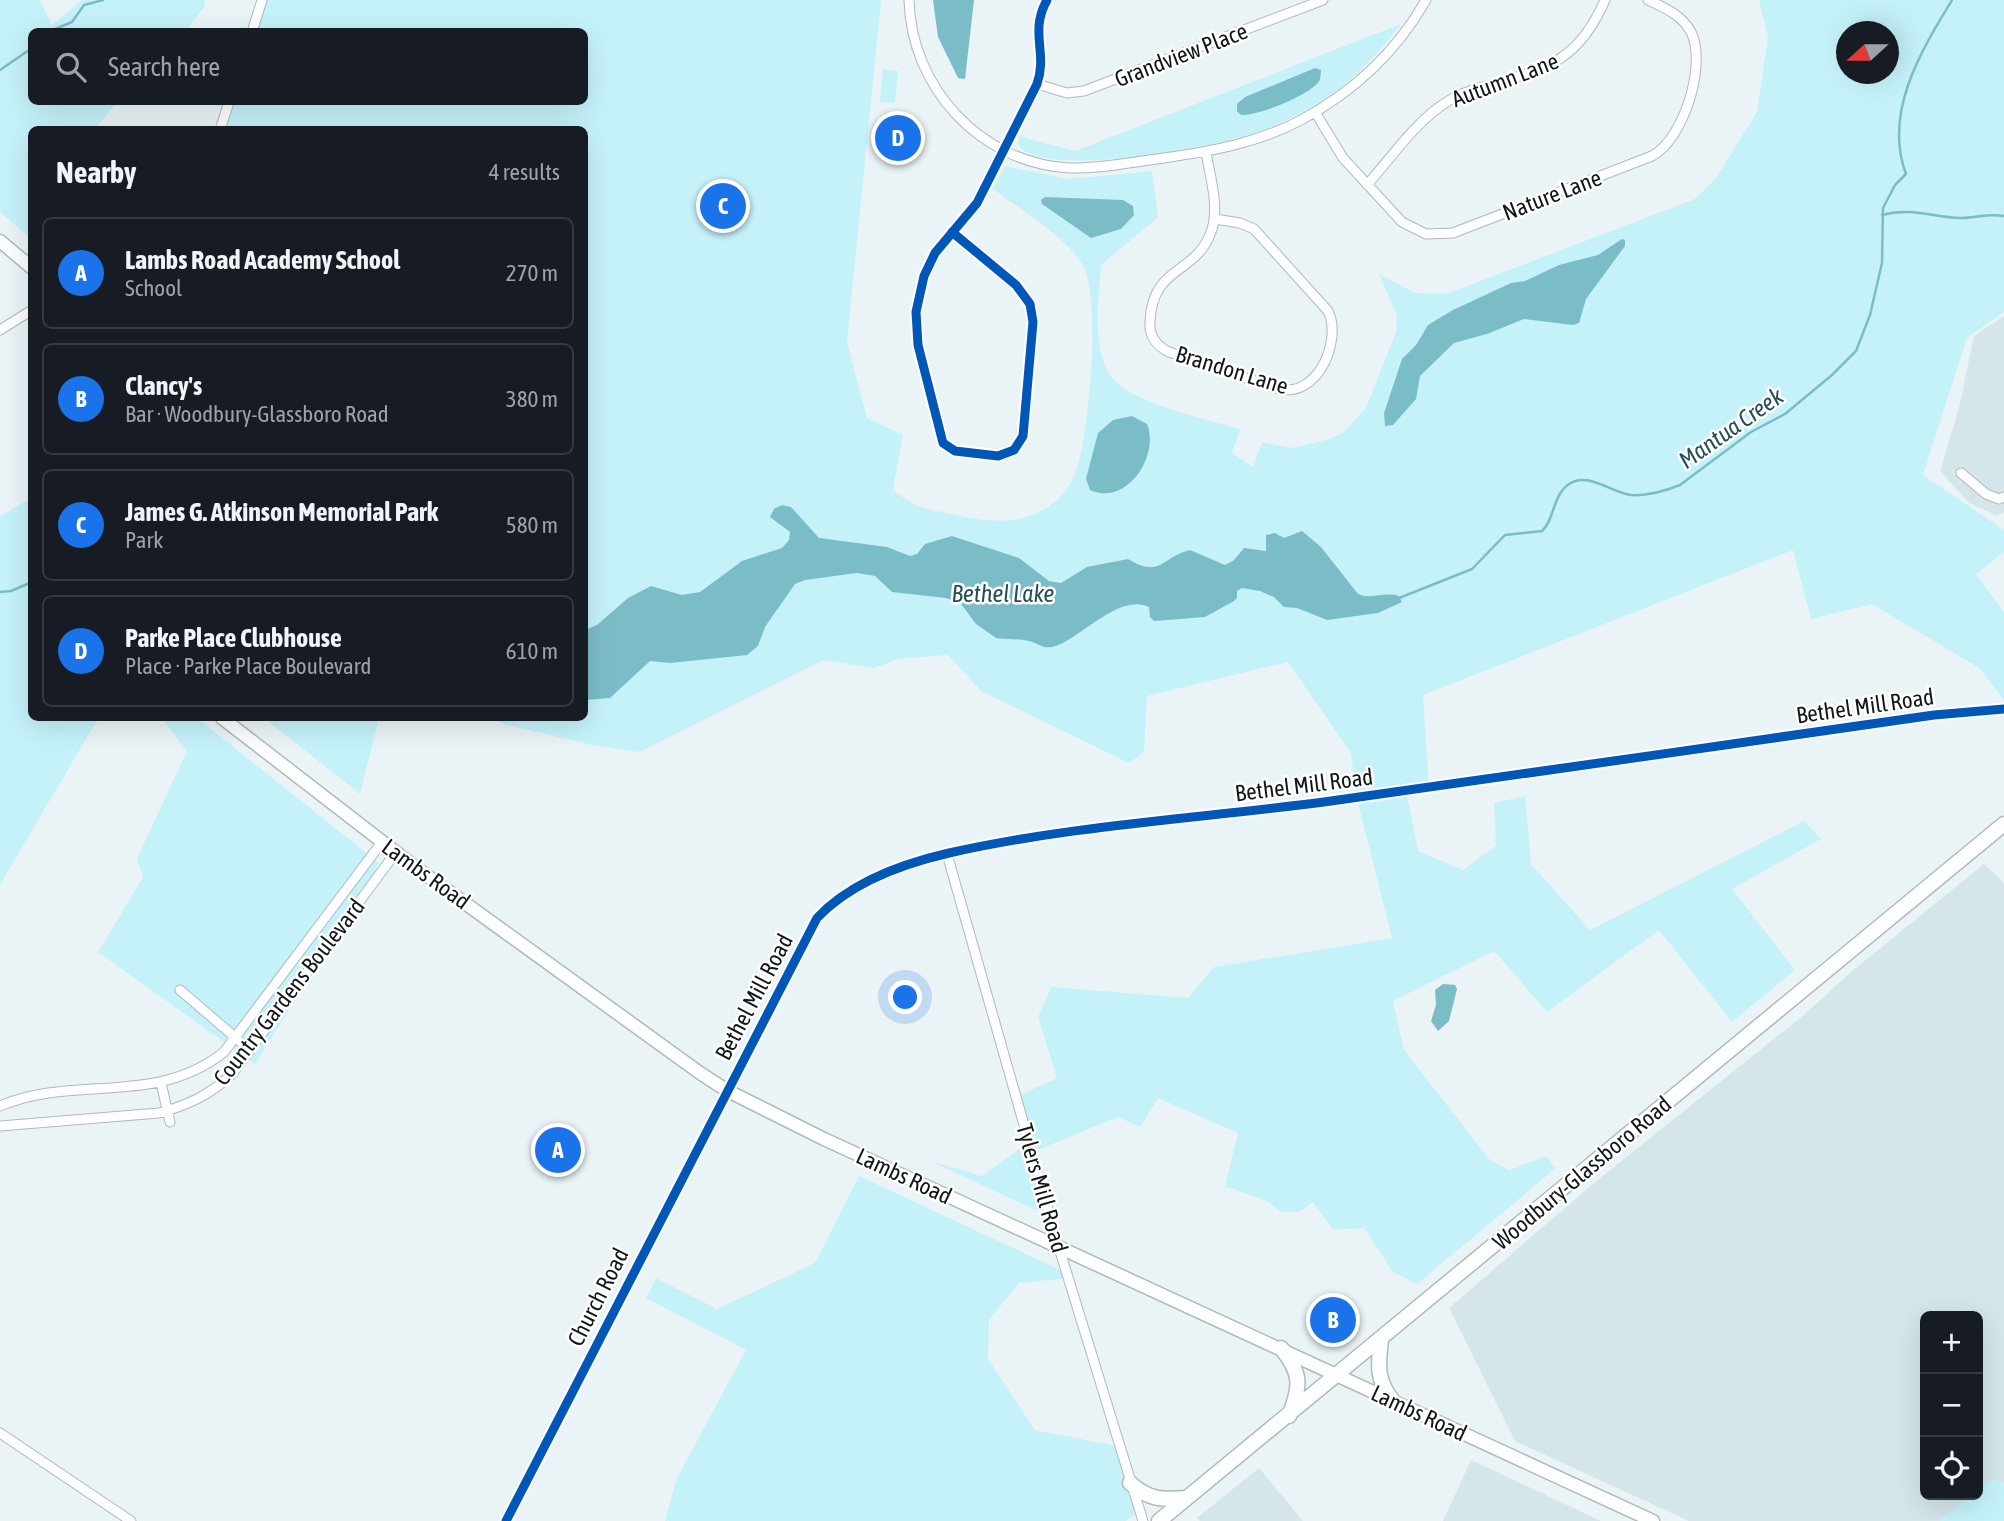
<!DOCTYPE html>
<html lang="en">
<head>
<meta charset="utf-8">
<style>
  :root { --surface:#171b24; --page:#242831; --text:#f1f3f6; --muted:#9ea1a6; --line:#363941; --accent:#1a73e8 }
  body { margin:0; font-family:"Asap Condensed",sans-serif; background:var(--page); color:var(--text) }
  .controls { position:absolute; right:21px; bottom:21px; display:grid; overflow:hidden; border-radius:10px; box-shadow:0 7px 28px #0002 }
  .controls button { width:63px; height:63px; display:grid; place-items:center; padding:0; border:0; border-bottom:2px solid var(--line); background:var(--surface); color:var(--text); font:35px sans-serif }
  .compass { position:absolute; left:1836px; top:21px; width:63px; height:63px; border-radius:50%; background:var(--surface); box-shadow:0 7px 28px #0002; rotate:249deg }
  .you { position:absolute; left:906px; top:998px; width:24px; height:24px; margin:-18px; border:5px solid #fff; border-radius:50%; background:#1a73e8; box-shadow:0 0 0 10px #1a73e833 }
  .badge { display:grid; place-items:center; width:46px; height:46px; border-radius:50%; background:var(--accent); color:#fff; font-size:23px; font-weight:700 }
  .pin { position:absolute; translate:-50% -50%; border:4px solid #fff; box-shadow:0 2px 7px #0006 }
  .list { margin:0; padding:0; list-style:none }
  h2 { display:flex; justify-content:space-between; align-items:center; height:91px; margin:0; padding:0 28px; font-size:30px }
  h2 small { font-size:23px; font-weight:400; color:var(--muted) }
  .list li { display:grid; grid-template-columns:46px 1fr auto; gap:21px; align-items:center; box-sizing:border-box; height:112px; margin:0 14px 14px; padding:0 14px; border:2px solid var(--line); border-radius:10px }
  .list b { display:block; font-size:26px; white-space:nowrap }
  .list p { margin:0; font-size:23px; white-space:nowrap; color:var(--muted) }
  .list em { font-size:23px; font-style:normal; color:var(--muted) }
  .icon { flex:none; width:38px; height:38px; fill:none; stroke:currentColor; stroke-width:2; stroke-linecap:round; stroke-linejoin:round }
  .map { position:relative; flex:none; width:2004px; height:1521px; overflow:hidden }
  .search { position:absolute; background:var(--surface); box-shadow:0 7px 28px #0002; left:28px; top:28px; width:560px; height:77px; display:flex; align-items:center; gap:18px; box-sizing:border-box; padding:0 24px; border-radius:10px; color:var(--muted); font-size:26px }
  .panel { position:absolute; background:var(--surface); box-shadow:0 7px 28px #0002; left:28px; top:126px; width:560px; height:595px; border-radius:10px }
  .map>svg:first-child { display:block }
  .built { fill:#d4e6ea }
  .green { fill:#c5f2f9; fill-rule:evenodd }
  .water { fill:#7bbdc7 }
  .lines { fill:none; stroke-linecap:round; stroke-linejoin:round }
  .stream { stroke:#7bbdc7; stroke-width:2.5 }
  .street-casing { stroke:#b1b9ba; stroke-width:11 }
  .secondary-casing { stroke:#b1b9ba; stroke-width:15 }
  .primary-casing { stroke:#b1b9ba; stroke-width:17 }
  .street { stroke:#fcfdfe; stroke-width:9 }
  .secondary { stroke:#fcfdfe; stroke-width:12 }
  .primary { stroke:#fcfdfe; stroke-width:14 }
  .cycleway-casing { stroke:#fff; stroke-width:13 }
  .cycleway { stroke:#0057b8; stroke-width:9 }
  .labels { text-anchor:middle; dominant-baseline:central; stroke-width:5; stroke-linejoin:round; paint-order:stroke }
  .street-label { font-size:23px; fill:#111718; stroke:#fff }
  .water-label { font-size:24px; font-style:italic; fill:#254e54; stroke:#fff }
</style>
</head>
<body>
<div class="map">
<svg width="2004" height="1521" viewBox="0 0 2004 1521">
  <rect width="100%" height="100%" fill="#eaf4f6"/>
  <path class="built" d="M 2004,316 L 2004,512 L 1997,516 L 1969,503 L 1940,471 L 1959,408 L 1974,336 Z
    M 1984,864 L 2004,883 L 2004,1483 L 1990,1479 L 1978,1490 L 1978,1316 L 1925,1316 L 1925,1495 L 1971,1495 L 1939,1521 L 1689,1521 L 1515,1441 L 1449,1308 L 1594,1183 L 1805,1014 L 1851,972 Z
    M 1471,1460 L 1601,1521 L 1443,1521 Z
    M 1259,1468 L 1303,1521 L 1200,1521 L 1197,1518 Z"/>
  <path class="green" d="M 0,0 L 40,0 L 52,25 L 82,0 L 204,0 L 205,6 L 185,31 L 32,32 L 32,102 L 117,102 L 95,129 L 32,130 L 31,239 L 0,212 Z
    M 263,0 L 881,0 L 847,342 L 867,418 L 903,435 L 893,489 C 917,511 935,510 966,517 C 999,524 1029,523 1056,501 C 1063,495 1072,482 1075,474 C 1089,436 1101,305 1084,268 C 1071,239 1017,208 992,188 L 1005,166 L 1069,179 L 1152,171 L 1158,217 L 1101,265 C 1100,289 1095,316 1099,340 C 1100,353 1105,371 1114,380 C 1137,404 1208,420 1240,429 L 1232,453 L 1253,467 L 1262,442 L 1293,448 L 1326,440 L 1343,433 L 1366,408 L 1396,332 L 1397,316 L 1379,274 L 1415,293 L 1446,294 L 1695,199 L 1716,178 L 1757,112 L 1768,37 L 1759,0 L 2004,0 L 2004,312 L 1967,338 L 1923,475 L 2004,530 L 2004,552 L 1976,574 L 2004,612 L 2004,700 L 1979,668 L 1872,604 L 1811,619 L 1793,550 L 1423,695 L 1429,785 L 1406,790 L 1418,851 L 1463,870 L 1496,846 L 1494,803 L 1525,796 L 1531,864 L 1590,930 L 1804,821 L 1821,839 L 1732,889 L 1795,970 L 1732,1022 L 1659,930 L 1547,1012 L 1494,951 L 1393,1001 L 1404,1050 L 1490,1160 L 1509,1170 L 1546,1156 L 1556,1168 L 1417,1284 L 1393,1272 L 1364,1228 L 1333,1230 L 1313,1202 L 1299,1212 L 1280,1212 L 1269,1202 L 1225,1186 L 1238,1133 L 1158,1098 L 1140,1127 L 1118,1117 L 1033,1152 L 1053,1218 L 930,1161 L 982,1176 L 1029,1142 L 1016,1097 L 1057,1078 L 1038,1017 L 1051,987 L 1188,998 L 1214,967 L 1392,938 L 1357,799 L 1351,753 L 1288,662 L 1147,696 L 1144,752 L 1129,763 L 981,691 L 948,655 L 898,659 L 874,668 L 824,660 L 640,752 L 597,746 L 503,724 L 492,718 L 584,718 L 584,130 L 224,130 L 233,102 L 584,102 L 584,32 L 254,31 ZM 1846,32 L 1888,32 L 1888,74 L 1846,74 Z
    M 1401,24 C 1376,57 1347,87 1311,107 C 1291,118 1270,129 1248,135 C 1208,147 1046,179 1019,146 L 1019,136 L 1075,151 Z
    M 883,69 L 898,71 L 895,103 L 880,102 Z
    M 31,498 L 32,718 L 103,718 L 96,722 L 0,885 L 0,516 Z
    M 162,718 L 197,718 L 379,863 L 349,916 L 255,1064 L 98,952 L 143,877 L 137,858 L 187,751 Z
    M 264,718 L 379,718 L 360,794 Z
    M 859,1176 L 1069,1274 L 1070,1278 L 1019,1283 L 989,1320 L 988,1359 L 1035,1430 L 1121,1447 L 1140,1510 L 1126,1521 L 665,1521 L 676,1480 L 746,1350 L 646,1298 L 656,1278 L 717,1309 L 815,1263 Z
    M 1990,1479 L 2004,1483 L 2004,1521 L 1939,1521 L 1971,1495 L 1978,1495 L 1978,1490 Z"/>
  <path class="water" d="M 933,0 L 974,0 L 965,79 L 958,78 L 938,37 Z
    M 1315,68 L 1321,70 L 1320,80 C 1311,95 1258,116 1241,115 L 1237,111 L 1237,104 L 1245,97 Z
    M 1045,197 L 1123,200 L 1133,206 L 1134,215 L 1121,229 L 1091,238 L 1042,204 L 1041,200 Z
    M 1622,239 L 1625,240 L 1625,246 L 1586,299 L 1579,323 L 1573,325 L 1524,319 L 1487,334 L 1454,343 L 1420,376 L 1416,399 L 1393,425 L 1385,426 L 1384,413 L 1402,359 L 1416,345 L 1428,325 L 1453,310 L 1511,283 L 1525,281 L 1559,265 L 1598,255 Z
    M 1132,416 L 1147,424 C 1160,455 1127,507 1090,490 L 1086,479 L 1098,433 L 1113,420 Z
    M 782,505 L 791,507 L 819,538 L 887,547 L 910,556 L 917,554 L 925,544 L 952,536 L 1019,558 L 1049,581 L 1061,583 L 1087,567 L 1128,559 C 1161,579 1161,557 1190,550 L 1225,565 L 1233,561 L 1244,548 L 1266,551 L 1266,535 L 1275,533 L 1284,538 L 1302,531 L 1321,547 L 1358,594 C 1371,600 1385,591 1399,596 L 1402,602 L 1378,613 L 1327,620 L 1297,608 L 1284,607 L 1274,597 L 1260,591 L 1242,588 L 1237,591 L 1237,598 L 1234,601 L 1205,617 L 1154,621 L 1150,617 L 1149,607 C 1118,592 1079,641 1052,647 C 1044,649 1039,644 1032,642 C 1020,638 1008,640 996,638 L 976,624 L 961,604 L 946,598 L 892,592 L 875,576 L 857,573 L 805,580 L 795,584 L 765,627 L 758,646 L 747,655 L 670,663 L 650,661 L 610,698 L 585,700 L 585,630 L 597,625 L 628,598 L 651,586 L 682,595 L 700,592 L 742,561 L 782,548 L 789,540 L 790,532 L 770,517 L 774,509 Z
    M 1443,984 L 1455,985 L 1457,989 L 1449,1021 L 1438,1031 L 1431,1021 L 1436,1005 L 1435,990 Z"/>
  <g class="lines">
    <path class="stream" d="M 48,32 L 72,22 L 84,5 L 103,0
      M 0,70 L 32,48
      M 1882,215 C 1910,207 1933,217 1960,218 C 1975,218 1989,213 2004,216
      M 0,592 L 11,591 L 32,582
      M 1399,598 L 1472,569 L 1505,535 L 1542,531 C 1555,519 1552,496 1569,484 C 1588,471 1612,493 1631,495 C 1647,496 1665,491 1680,485 L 1751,432 L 1785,414 L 1832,375 L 1856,351 L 1870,315 L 1882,263 L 1883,208 L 1895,185 L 1906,174 C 1883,113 1921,51 1952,0"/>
    <defs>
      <path id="street" d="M 909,0 C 911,87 980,163 1069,168 C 1100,169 1132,162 1164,158 C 1212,151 1258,143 1301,120 C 1353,92 1397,51 1426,0
        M 252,32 L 262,0
        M 1037,84 L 1067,93 L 1084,91 L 1323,0
        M 1315,112 L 1343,158 L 1402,222 L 1426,234 L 1453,233 L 1652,156 C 1684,139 1707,64 1691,32 C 1682,15 1665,8 1648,0
        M 220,130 L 229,102
        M 1206,152 C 1210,177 1220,208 1211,232 C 1196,275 1152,265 1150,322 C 1149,336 1157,346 1169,352 L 1279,389 C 1319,398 1342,339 1328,311 L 1254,229 L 1240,223 L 1215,219
        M 1367,185 C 1392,157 1417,119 1450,100 C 1462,92 1476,89 1490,85 C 1549,68 1579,60 1605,0
        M 952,232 L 1016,285 L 1030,304 L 1033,322 L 1023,436 L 1014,450 L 998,456 L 955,451 L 943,443 L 918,345 L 916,312 L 924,276 L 935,253 L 977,203 L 1037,84 C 1048,53 1029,32 1047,0
        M 0,330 L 32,310
        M 1961,473 L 1986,494 L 1999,499 L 2004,497
        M 947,854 L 1059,1248 L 1143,1521
        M 180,990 L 250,1050
        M 161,1083 L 170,1122
        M 0,1106 C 75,1074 155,1107 224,1052 L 382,842
        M 0,1126 L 159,1113 C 188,1105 210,1095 232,1074 L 396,852
        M 0,1433 L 131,1521
        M 506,1521 L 817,918 C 851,882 901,864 949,853 C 1073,825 1204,818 1331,801 C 1532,774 1733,743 1934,715 L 2004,709"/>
      <path id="secondary" d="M 0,241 L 32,268
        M 222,718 L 415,867 L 700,1073 L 726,1090 L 824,1139 L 1653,1521"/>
      <path id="primary" d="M 1381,1340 C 1378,1365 1376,1380 1393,1401
        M 1281,1348 C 1302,1373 1301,1387 1289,1416
        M 1130,1483 C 1149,1500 1162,1500 1187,1498
        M 1159,1521 L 2004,824"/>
    </defs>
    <use href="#street" class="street-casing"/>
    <use href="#secondary" class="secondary-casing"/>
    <use href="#primary" class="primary-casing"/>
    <use href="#street" class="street"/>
    <use href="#secondary" class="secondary"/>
    <use href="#primary" class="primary"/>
    <defs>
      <path id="cycleway" d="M 952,232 L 1016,285 L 1030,304 L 1033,322 L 1023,436 L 1014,450 L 998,456 L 955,451 L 943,443 L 918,345 L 916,312 L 924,276 L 935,253 L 977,203 L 1037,84 C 1048,53 1029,32 1047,0
        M 506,1521 L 817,918 C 851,882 901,864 949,853 C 1073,825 1204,818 1331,801 C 1532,774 1733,743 1934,715 L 2004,709"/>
    </defs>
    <use href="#cycleway" class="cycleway-casing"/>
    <use href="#cycleway" class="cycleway"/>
  </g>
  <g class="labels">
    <g class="street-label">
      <text transform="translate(1181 55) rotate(-21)">Grandview Place</text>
      <text transform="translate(1505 80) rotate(-21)">Autumn Lane</text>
      <text transform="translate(1552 195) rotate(-21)">Nature Lane</text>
      <text transform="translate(1232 370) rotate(17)">Brandon Lane</text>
      <text transform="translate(1865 706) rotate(-8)">Bethel Mill Road</text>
      <text transform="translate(1304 785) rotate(-7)">Bethel Mill Road</text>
      <text transform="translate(426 874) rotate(36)">Lambs Road</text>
      <text transform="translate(289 992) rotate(-52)">Country Gardens Boulevard</text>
      <text transform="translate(754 997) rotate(-62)">Bethel Mill Road</text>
      <text transform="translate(1582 1173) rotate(-40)">Woodbury-Glassboro Road</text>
      <text transform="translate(904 1176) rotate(25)">Lambs Road</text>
      <text transform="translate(1042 1188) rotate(74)">Tylers Mill Road</text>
      <text transform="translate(598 1297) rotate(-63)">Church Road</text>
      <text transform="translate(1419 1413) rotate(25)">Lambs Road</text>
    </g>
    <g class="water-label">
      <text transform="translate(1731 428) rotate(-35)">Mantua Creek</text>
      <text x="1003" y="593">Bethel Lake</text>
    </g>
  </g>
</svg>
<div class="controls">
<button>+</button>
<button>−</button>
<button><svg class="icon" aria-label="locate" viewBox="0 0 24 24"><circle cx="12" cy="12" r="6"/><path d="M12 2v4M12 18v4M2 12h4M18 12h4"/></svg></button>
</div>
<svg class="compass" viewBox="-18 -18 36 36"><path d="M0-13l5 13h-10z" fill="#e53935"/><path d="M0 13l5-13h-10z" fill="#9ea1a6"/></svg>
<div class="you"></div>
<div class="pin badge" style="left:558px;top:1150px">A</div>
<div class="pin badge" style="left:1333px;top:1320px">B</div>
<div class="pin badge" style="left:723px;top:206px">C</div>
<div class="pin badge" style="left:898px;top:138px">D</div>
<div class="search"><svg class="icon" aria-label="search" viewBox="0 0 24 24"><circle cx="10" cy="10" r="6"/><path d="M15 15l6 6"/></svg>Search here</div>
<section class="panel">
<h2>Nearby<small>4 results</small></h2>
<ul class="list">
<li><span class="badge">A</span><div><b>Lambs Road Academy School</b><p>School</p></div><em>270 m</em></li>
<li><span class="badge">B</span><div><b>Clancy's</b><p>Bar · Woodbury-Glassboro Road</p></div><em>380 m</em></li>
<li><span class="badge">C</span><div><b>James G. Atkinson Memorial Park</b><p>Park</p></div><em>580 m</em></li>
<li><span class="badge">D</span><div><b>Parke Place Clubhouse</b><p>Place · Parke Place Boulevard</p></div><em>610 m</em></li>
</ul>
</section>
</div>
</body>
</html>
